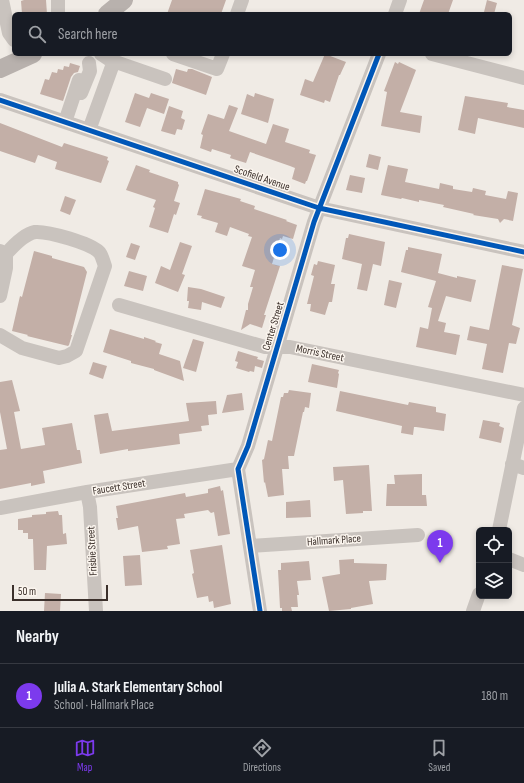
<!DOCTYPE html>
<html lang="en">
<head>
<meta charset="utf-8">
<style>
  :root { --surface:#171b24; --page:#242831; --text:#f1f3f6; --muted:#9ea1a6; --line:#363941; --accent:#7c3aed }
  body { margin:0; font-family:"Sofia Sans Condensed",sans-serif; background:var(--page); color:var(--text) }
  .controls { position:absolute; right:12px; bottom:12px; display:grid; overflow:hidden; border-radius:6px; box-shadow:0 2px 6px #0003 }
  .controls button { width:36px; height:36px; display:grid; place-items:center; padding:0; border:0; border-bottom:1px solid var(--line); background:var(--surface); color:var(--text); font:20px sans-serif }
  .scale { position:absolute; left:12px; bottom:10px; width:96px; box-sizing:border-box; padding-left:4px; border:2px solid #3b302b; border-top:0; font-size:11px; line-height:14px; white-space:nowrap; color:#3b302b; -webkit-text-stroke:3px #fbf5ee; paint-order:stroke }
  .you { position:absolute; left:280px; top:250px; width:14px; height:14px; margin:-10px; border:3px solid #fff; border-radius:50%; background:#1a73e8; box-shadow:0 0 0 6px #1a73e833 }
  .badge { display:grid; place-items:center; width:26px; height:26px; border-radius:50%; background:var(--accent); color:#fff; font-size:13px; font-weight:700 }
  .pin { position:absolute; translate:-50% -33px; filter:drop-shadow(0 1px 2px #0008) }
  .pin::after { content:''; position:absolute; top:21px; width:14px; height:12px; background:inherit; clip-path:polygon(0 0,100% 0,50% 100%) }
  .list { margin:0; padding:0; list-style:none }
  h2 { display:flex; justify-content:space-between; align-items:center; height:52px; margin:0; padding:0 16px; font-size:17px }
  h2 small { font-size:13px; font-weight:400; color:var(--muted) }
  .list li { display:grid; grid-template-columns:26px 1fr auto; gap:12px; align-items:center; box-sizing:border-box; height:64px; padding:0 16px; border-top:1px solid var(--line) }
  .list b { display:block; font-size:15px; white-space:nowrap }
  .list p { margin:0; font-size:13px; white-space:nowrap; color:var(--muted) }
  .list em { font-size:13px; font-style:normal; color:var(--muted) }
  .icon { flex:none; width:22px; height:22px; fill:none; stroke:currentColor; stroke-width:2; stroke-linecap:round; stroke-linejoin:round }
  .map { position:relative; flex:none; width:524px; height:611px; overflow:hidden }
  .search { position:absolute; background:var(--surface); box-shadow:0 2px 6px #0003; left:12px; right:12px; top:12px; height:44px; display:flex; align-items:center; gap:10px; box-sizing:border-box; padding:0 14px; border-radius:6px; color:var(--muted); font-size:15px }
  .sheet { height:116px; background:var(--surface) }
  nav { display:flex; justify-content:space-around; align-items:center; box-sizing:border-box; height:56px; border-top:1px solid var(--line); background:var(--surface); font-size:11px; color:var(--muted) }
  nav a { display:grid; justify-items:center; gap:2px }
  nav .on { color:var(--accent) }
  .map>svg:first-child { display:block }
  .building { fill:#c3afa7 }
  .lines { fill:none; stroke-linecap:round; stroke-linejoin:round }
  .minor { stroke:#c9c3be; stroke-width:14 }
  .major { stroke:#b8b1ad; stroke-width:18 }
  .cycleway-casing { stroke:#fbf5ee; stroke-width:8 }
  .cycleway { stroke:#0057b8; stroke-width:5 }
  .labels { text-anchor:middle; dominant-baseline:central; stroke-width:3; stroke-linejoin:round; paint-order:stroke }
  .street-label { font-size:11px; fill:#3b302b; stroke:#fbf5ee }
</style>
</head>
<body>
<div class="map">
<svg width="524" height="611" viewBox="0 0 524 611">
  <rect width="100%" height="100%" fill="#f0ebe5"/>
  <path class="building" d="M 24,0 L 46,0 L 47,14 L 22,14 L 21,1 Z
    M 172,0 L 226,0 L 221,14 L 167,14 Z
    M 424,0 L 453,0 L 448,14 L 419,14 Z
    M 487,0 L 497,3 L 494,14 L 484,12 Z
    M 325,54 L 346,62 L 340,75 L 339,75 L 330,102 L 325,100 L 324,103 L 300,95 L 305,79 L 313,82 Z
    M 395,62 L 398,64 L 399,62 L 416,70 L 400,112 L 422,116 L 420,133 L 381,126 L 387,92 L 384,91 Z
    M 70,63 L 80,66 L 78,72 L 74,73 L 71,77 L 63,101 L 40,94 L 45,79 L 49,80 L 52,72 L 57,73 L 58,69 L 63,70 L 64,66 L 69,67 Z
    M 176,69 L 187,72 L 188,69 L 192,69 L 212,77 L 206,95 L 172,83 Z
    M 135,93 L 149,98 L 151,93 L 169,99 L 164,114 L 147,108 L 140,127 L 125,122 Z
    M 255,93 L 274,99 L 268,123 L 241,114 L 247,94 L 254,97 Z
    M 465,96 L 508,103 L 507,107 L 524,110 L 524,128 L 478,118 L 475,134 L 458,130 Z
    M 229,105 L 238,108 L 229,131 L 266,144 L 273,124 L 289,129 L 285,142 L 310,150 L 309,153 L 316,155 L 307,181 L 306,181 L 305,184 L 292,179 L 295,168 L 290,166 L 250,152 L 246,163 L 230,158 L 231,155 L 212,149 L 211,152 L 200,148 L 203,135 L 201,134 L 208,114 L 224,119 Z
    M 169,106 L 183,111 L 181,118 L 185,120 L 182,130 L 177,129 L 175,135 L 161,131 Z
    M 0,123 L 62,147 L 64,143 L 108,157 L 107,160 L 109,161 L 101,183 L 55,169 L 57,162 L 38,155 L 35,163 L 0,151 Z
    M 369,154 L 381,157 L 378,170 L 366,167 Z
    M 136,165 L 150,170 L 149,172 L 178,182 L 178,184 L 179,185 L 174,201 L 180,203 L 176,215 L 174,214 L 168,233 L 149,227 L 155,208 L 153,207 L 156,200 L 126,190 Z
    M 388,165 L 408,169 L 405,182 L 439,189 L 440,183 L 453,186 L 453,189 L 472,192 L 473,188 L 486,191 L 485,195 L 506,199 L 508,191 L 518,193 L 513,221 L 504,219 L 500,223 L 498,219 L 473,215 L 474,214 L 443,207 L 444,205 L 419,200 L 419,202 L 402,198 L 401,199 L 381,195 Z
    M 350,175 L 365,178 L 362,193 L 346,190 Z
    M 205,189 L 241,199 L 240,201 L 255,206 L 254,209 L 287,220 L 286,221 L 297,225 L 293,239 L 283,236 L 282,239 L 280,238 L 272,264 L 280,266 L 264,315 L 266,315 L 262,328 L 250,324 L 241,330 L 246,310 L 248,310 L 248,304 L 253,287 L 250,287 L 255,270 L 242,266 L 252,237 L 248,236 L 249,234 L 230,227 L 227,236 L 215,232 L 218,223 L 201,218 L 202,216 L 197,215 Z
    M 65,196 L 76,200 L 70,215 L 60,211 Z
    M 349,234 L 385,242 L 381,266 L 373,264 L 367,291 L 357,289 L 362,264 L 342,259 L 346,238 L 348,238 Z
    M 180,242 L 192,246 L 182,274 L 185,275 L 178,292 L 155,283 L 161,266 L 170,270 Z
    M 131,243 L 140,246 L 135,260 L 126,257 Z
    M 408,247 L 442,254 L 438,273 L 457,278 L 457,276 L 476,280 L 471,302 L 446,296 L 438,321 L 446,323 L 444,332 L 460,335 L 456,355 L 416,347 L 420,327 L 428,329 L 432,308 L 428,307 L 436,281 L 401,272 L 406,250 L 408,250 Z
    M 34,251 L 52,256 L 52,258 L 84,267 L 87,272 L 71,335 L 72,335 L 69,345 L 68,346 L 27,336 L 28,335 L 12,331 L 20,296 L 22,297 Z
    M 318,261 L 335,265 L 331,284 L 335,284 L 332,302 L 329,302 L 325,315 L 310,311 L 311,304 L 307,304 L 314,276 L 311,275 L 314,264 L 317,265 Z
    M 502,265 L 523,269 L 512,325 L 520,328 L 516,344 L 509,343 L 503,373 L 482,369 L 487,344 L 467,340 L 470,326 L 489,330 Z
    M 129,271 L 147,276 L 143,291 L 124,286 Z
    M 389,280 L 402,283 L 396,308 L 384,305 Z
    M 188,287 L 201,289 L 225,297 L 221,308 L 202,302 L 201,310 L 188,308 L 189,301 L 187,301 Z
    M 110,329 L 144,339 L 144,337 L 156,341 L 155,342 L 162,344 L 159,354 L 180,361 L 184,381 L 154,370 L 154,369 L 131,363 L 131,361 L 103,352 Z
    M 193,339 L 204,342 L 196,372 L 183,368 Z
    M 238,351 L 258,357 L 257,359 L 264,361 L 262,368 L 255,366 L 254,372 L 250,371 L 249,372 L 236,368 L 238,362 L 235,361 Z
    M 93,362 L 107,366 L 103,379 L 89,374 Z
    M 312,364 L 339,370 L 338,373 L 339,374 L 337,388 L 308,382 Z
    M 12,380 L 20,411 L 14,412 L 21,449 L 45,445 L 42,428 L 72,423 L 77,450 L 80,450 L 82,463 L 43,471 L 45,483 L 31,486 L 31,483 L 0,489 L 0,450 L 7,449 L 0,412 L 0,382 Z
    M 289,390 L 311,393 L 309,408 L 305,407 L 304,412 L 303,412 L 294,456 L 288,456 L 289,469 L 282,469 L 284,495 L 268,497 L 265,482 L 264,483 L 262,460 L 264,459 L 268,440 L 272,441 L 281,397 L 283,397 L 284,393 L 288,393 Z
    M 340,391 L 408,405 L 409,402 L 436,407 L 436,412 L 446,414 L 444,431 L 416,427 L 414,427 L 413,435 L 401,433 L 402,426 L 336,411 Z
    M 242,393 L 244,410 L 222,413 L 227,395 Z
    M 216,401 L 217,414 L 208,415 L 209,425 L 201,426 L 202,431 L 179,434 L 180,444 L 128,451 L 128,449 L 100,454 L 94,415 L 108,413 L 112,431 L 189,421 L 186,403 Z
    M 483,420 L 500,423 L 499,426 L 504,428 L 501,443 L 479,438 Z
    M 369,465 L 372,511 L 363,511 L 363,513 L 346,514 L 343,480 L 334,481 L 333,467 Z
    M 422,474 L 422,495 L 426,495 L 427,506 L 386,506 L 387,484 L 395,484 L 394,475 Z
    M 220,486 L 221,491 L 223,490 L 230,534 L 218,536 L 214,512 L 211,513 L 208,510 L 184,514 L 185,518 L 176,519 L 180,544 L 167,546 L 168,549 L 142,552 L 138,526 L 118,530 L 116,518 L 118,518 L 116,506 L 185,493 L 186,497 L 208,493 L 208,489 Z
    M 310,500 L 311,517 L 286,518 L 286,502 Z
    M 58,511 L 59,515 L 62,515 L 63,534 L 66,533 L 67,544 L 47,546 L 46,570 L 34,570 L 33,539 L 28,539 L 28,533 L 23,533 L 23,530 L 18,530 L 18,519 L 32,517 L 32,515 L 46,514 L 46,512 Z
    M 222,545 L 231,604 L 214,608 L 213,601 L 209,602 L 208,596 L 197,598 L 192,574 L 194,573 L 190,550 Z
    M 140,555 L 142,585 L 125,586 L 123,556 Z
    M 354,559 L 354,563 L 387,564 L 386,580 L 369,581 L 373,604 L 351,608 L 351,609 L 329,611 L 322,577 L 340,574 L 339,560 Z
    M 309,561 L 311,580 L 297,581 L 299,595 L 297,595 L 298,607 L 291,607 L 292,611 L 282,611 L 282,608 L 280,608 L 278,570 L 281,570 L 281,563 Z
    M 45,593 L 61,594 L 60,611 L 44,611 Z"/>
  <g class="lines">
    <path class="minor" d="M 2,0 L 9,33 L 14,40
      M 58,0 L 58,14
      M 237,14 L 242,0
      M 395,14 L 400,0
      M 101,54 L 110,60 L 165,79
      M 173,54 L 217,69 L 223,54
      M 432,54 L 524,78
      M 81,93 L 90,71 L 89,63
      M 0,100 L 319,208 L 524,252
      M 65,122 L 79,80
      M 89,130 L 114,61
      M 0,251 L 6,254 L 6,268 L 0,296
      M 119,305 L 265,347 L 290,347 L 524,395
      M 0,335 L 22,348 L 59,358 L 67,356 L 76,351 L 105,266 C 103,261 102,255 99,252 C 90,243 48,231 35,232 C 24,234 13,246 6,254
      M 512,464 L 524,468
      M 87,492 L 90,507 L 96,611
      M 0,508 L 87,492 L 238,469
      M 499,530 L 524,408
      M 250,546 L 418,535
      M 509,559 L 524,565
      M 260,611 L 238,469 L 248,446 L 314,222 L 379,54
      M 473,611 L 479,594"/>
    <path class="major" d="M 107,14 L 124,0
      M 0,69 L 33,54"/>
    <defs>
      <path id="cycleway" d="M 0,100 L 319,208 L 524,252
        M 260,611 L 238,469 L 248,446 L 314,222 L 379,54"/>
    </defs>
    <use href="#cycleway" class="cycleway-casing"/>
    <use href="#cycleway" class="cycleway"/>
  </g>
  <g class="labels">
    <g class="street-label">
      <text transform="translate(262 178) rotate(19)">Scofield Avenue</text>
      <text transform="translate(273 326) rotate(-73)">Center Street</text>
      <text transform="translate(320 353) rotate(12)">Morris Street</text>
      <text transform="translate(119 487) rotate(-9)">Faucett Street</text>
      <text transform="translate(334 540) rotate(-4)">Hallmark Place</text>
      <text transform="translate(92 551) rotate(-93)">Frisbie Street</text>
    </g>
  </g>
</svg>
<div class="controls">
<button><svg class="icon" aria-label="locate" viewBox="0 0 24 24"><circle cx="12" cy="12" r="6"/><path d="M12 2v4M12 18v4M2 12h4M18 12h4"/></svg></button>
<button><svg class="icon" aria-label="layers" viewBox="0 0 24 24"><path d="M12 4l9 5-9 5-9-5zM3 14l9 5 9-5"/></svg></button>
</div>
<div class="scale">50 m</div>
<div class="you"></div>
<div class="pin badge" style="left:440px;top:563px">1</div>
<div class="search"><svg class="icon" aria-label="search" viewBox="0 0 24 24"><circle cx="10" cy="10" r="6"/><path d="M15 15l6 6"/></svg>Search here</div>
</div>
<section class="sheet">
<h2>Nearby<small></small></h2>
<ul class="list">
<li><span class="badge">1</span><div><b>Julia A. Stark Elementary School</b><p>School · Hallmark Place</p></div><em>180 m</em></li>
</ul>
</section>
<nav>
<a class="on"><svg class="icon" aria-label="map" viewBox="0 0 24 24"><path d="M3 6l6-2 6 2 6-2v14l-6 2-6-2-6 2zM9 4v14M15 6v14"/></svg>Map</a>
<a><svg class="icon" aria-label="directions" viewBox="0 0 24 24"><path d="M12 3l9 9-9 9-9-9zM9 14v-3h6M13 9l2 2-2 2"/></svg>Directions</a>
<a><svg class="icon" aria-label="saved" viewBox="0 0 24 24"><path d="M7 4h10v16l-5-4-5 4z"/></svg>Saved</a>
</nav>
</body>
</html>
